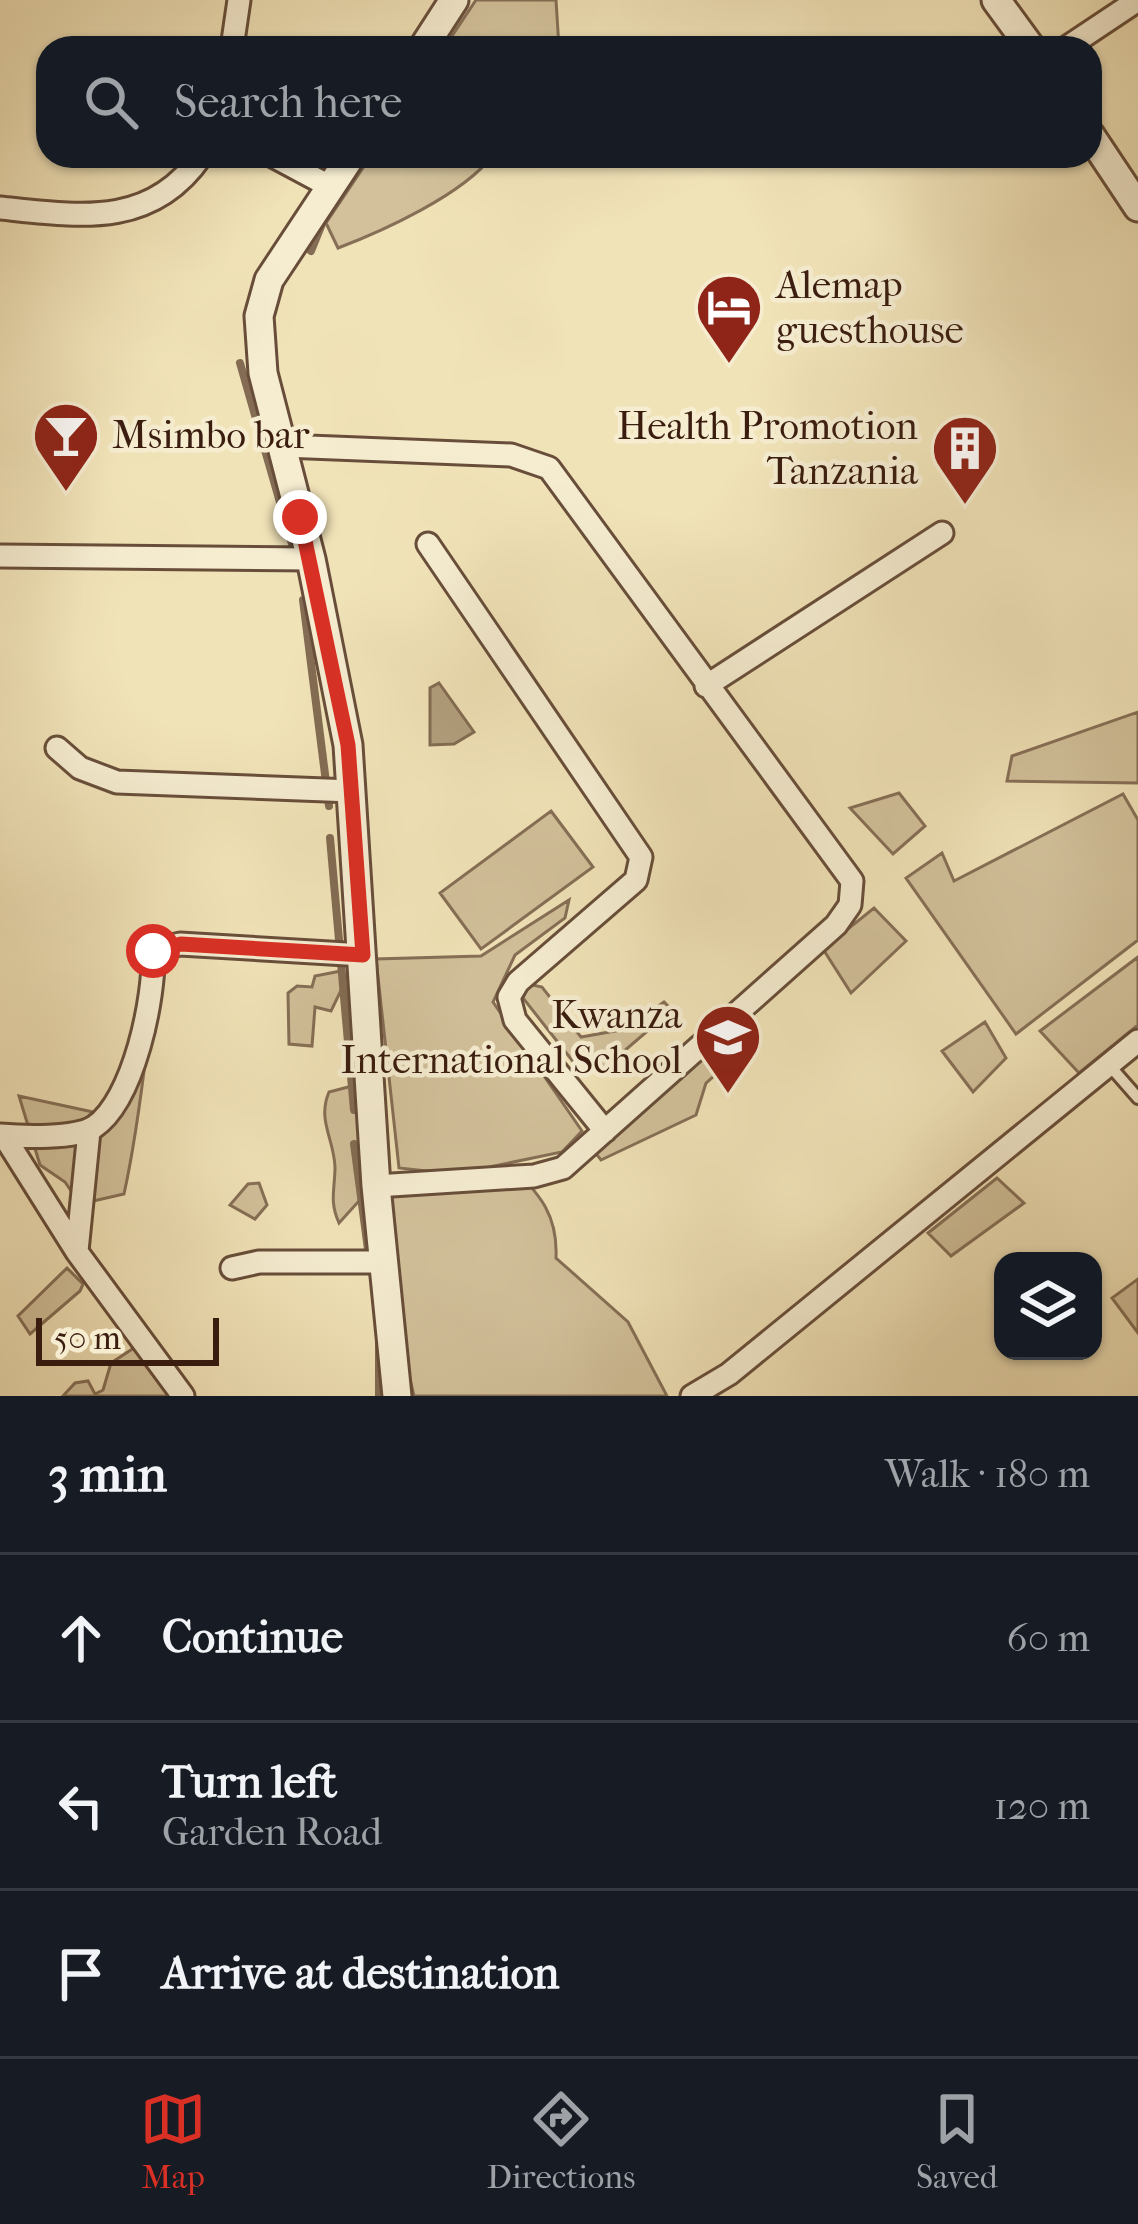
<!DOCTYPE html>
<html lang="en">
<head>
<meta charset="utf-8">
<style>
  :root { --surface:#171b24; --page:#20242c; --text:#f1f3f6; --muted:#9ea1a6; --line:#363941; --accent:#d93025 }
  body { margin:0; font-family:"IM FELL French Canon",serif; background:var(--page); color:var(--text) }
  .controls { position:absolute; right:36px; bottom:36px; display:grid; overflow:hidden; border-radius:24px; box-shadow:0 3px 9px #0004 }
  .controls button { width:108px; height:108px; display:grid; place-items:center; padding:0; border:0; border-bottom:3px solid var(--line); background:var(--surface); color:var(--text); font:60px sans-serif }
  .scale { position:absolute; left:36px; bottom:30px; width:183px; box-sizing:border-box; padding-left:12px; border:6px solid #3b1d10; border-top:0; font-size:33px; line-height:42px; white-space:nowrap; color:#3b1d10; -webkit-text-stroke:9px #f6edd1; paint-order:stroke }
  .stop { position:absolute; width:36px; height:36px; margin:-27px; border:9px solid #d93025; border-radius:50%; background:#fff }
  .stop.end { background:#d93025; border-color:#fff; box-shadow:0 3px 12px #0008 }
  .list { margin:0; padding:0; list-style:none }
  h2 { display:flex; justify-content:space-between; align-items:center; height:156px; margin:0; padding:0 48px; font-size:51px }
  h2 small { font-size:39px; font-weight:400; color:var(--muted) }
  .list li { display:grid; grid-template-columns:78px 1fr auto; gap:36px; align-items:center; box-sizing:border-box; height:168px; padding:0 48px; border-top:3px solid var(--line) }
  .list b { display:block; font-size:45px; white-space:nowrap }
  .list p { margin:0; font-size:39px; white-space:nowrap; color:var(--muted) }
  .list em { font-size:39px; font-style:normal; color:var(--muted) }
  .icon { flex:none; width:66px; height:66px; fill:none; stroke:currentColor; stroke-width:2; stroke-linecap:round; stroke-linejoin:round }
  .map { position:relative; flex:none; width:1138px; height:1396px; overflow:hidden }
  .search { position:absolute; background:var(--surface); box-shadow:0 3px 9px #0004; left:36px; right:36px; top:36px; height:132px; display:flex; align-items:center; gap:30px; box-sizing:border-box; padding:0 42px; border-radius:36px; color:var(--muted); font-size:45px }
  .sheet { height:660px; background:var(--surface) }
  nav { display:flex; justify-content:space-around; align-items:center; box-sizing:border-box; height:168px; border-top:3px solid var(--line); background:var(--surface); font-size:33px; color:var(--muted) }
  nav a { display:grid; justify-items:center; gap:6px }
  nav .on { color:var(--accent) }
  .map>svg:first-child { display:block }
  .green { fill:#d2c19b; stroke:#866f56; stroke-width:3 }
  .water { fill:#b3a07f; stroke:#836c53; stroke-width:3 }
  .lines { fill:none; stroke-linecap:round; stroke-linejoin:round }
  .stream { stroke:#836c53; stroke-width:8 }
  .service-casing { stroke:#684e3a; stroke-width:16 }
  .minor-casing { stroke:#684e3a; stroke-width:27 }
  .tertiary-casing { stroke:#684e3a; stroke-width:33 }
  .service { stroke:#f6edd1; stroke-width:10 }
  .minor { stroke:#f6edd1; stroke-width:21 }
  .tertiary { stroke:#f6edd1; stroke-width:27 }
  .route { stroke:#d93025; stroke-width:15 }
  .labels { text-anchor:middle; dominant-baseline:central; stroke-width:9; stroke-linejoin:round; paint-order:stroke }
  .poi-label { font-size:39px; fill:#3b1d10; stroke:#f6edd1; text-anchor:start }
</style>
</head>
<body>
<div class="map">
<svg width="1138" height="1396" viewBox="0 0 1138 1396">
  <rect width="100%" height="100%" fill="#f1e3b8"/>
  <filter id="stains"><feTurbulence type="fractalNoise" baseFrequency=".00167" numOctaves="4"/><feColorMatrix values="0 0 0 0 .2 0 0 0 0 .09 0 0 0 0 .02 0 0 0 .5 -.17"/></filter>
  <radialGradient id="worn" r=".72"><stop offset=".6" stop-color="#630" stop-opacity="0"/><stop offset="1" stop-color="#630" stop-opacity=".3"/></radialGradient>
  <path class="green" d="M 476,0 L 556,0 L 559,48 L 444,48 Z
    M 371,156 L 492,156 C 464,194 383,231 338,248 L 326,223 Z
    M 1138,712 L 1138,783 L 1007,781 L 1012,756 Z
    M 899,793 L 925,826 L 893,854 L 850,808 Z
    M 1123,794 L 1138,820 L 1138,940 L 1016,1034 L 906,878 L 942,853 L 954,881 Z
    M 551,811 L 593,867 L 481,949 L 440,893 Z
    M 569,900 L 565,918 L 515,955 L 493,1002 L 582,1131 L 562,1152 L 489,1167 L 512,1166 C 540,1195 558,1215 556,1258 L 628,1322 L 667,1396 L 414,1396 L 372,1216 L 392,1190 L 436,1172 L 399,1168 L 376,959 L 481,956 Z
    M 874,908 L 906,941 L 851,993 L 823,949 Z
    M 1138,957 L 1138,1025 L 1079,1073 L 1040,1031 Z
    M 341,971 L 347,978 L 331,1011 L 315,1007 L 312,1046 L 289,1044 L 288,993 L 297,986 L 312,987 L 315,976 Z
    M 528,984 L 542,987 L 581,1037 L 626,1029 L 664,1002 L 672,1010 L 602,1070 L 586,1058 L 575,1064 L 523,998 Z
    M 736,1021 L 756,1039 L 706,1083 L 696,1115 L 601,1160 L 593,1150 Z
    M 985,1022 L 1006,1058 L 973,1092 L 942,1051 Z
    M 147,1047 C 141,1097 135,1144 124,1194 L 80,1204 L 65,1182 L 40,1165 L 19,1096 L 107,1115 Z
    M 352,1086 L 367,1103 L 368,1191 L 339,1223 C 329,1201 335,1189 335,1167 C 334,1139 317,1120 329,1092 Z
    M 997,1178 L 1024,1203 L 951,1256 L 928,1233 Z
    M 259,1183 L 267,1205 L 255,1219 L 230,1205 L 248,1184 Z
    M 67,1268 L 83,1284 L 80,1291 L 30,1334 L 18,1316 Z
    M 1138,1279 L 1138,1333 L 1112,1298 Z
    M 146,1340 L 184,1396 L 63,1396 L 75,1383 L 88,1381 L 95,1394 L 103,1390 L 111,1363 Z"/>
  <path class="water" d="M 439,683 L 474,732 L 454,744 L 430,745 L 430,688 Z"/>
  <g class="lines">
    <path class="stream" d="M 311,251 L 324,219
      M 240,363 L 294,551
      M 303,600 L 329,806
      M 330,838 L 354,1110
      M 354,1144 L 369,1257
      M 379,1344 L 379,1396"/>
    <defs>
      <path id="service" d="M 1110,1066 L 1138,1098"/>
      <path id="minor" d="M 232,48 L 239,0
        M 1066,48 L 1138,0
        M 273,156 L 331,187
        M 0,208 C 78,216 151,229 201,156
        M 284,446 L 511,455 L 549,468 L 852,881 L 850,905 L 836,925 L 563,1168 L 534,1176 L 376,1186
        M 428,544 L 641,857 L 636,880 L 518,982 L 509,997 L 515,1020 L 605,1131
        M 0,556 L 311,559
        M 706,686 L 942,533
        M 57,748 L 80,768 L 117,782 L 352,791
        M 0,1135 C 23,1137 75,1139 94,1127 C 134,1100 155,997 153,951 L 180,944 L 363,955
        M 4,1136 L 77,1252 L 183,1396
        M 77,1251 L 89,1131
        M 232,1268 L 259,1262 L 384,1262
        M 692,1396 L 729,1374 L 1138,1041"/>
      <path id="tertiary" d="M 996,0 L 1031,48
        M 423,48 L 454,0
        M 1090,135 L 1138,207
        M 351,156 L 269,280 L 259,316 L 263,373 L 311,559 L 348,745 L 376,1186 L 397,1396"/>
    </defs>
    <use href="#service" class="service-casing"/>
    <use href="#minor" class="minor-casing"/>
    <use href="#tertiary" class="tertiary-casing"/>
    <use href="#service" class="service"/>
    <use href="#minor" class="minor"/>
    <use href="#tertiary" class="tertiary"/>
  </g>
  <g class="lines">
    <path class="route" d="M 153,951 L 181,944 L 363,955 L 348,745 L 300,517"/>
  </g>
  <defs>
    <symbol id="hotel-pin" viewBox="-11 -11 22 30"><path d="M0 17L-7.5 6A9.5 9.5 0 1 1 7.5 6Z" fill="#8f2418" stroke="#f6edd1"/><path d="M-6-4.5h1.5V1H6V5H4.5V3h-9V5H-6ZM-4 0a1.8 1.8 0 1 1 3.6 0ZM.5 0V-2.5h3Q6-2.5 6 0Z" fill="#fff"/></symbol>
    <symbol id="bar-pin" viewBox="-11 -11 22 30"><path d="M0 17L-7.5 6A9.5 9.5 0 1 1 7.5 6Z" fill="#8f2418" stroke="#f6edd1"/><path d="M-6-5H6L.8 .8V4.5H3.5V6h-7V4.5H-.8V.8Z" fill="#fff"/></symbol>
    <symbol id="building-pin" viewBox="-11 -11 22 30"><path d="M0 17L-7.5 6A9.5 9.5 0 1 1 7.5 6Z" fill="#8f2418" stroke="#f6edd1"/><path d="M-4-6H4V6H1V3H-1V6H-4ZM-2.5-4.3h1.7v1.8h-1.7ZM.8-4.3h1.7v1.8H.8ZM-2.5-1h1.7V.8h-1.7ZM.8-1h1.7V.8H.8Z" fill="#fff"/></symbol>
    <symbol id="school-pin" viewBox="-11 -11 22 30"><path d="M0 17L-7.5 6A9.5 9.5 0 1 1 7.5 6Z" fill="#8f2418" stroke="#f6edd1"/><path d="M0-5L7-2L0 1L-7-2ZM-4 1L0 2.5L4 1V4Q0 6-4 4Z" fill="#fff"/></symbol>
  </defs>
  <g fill-rule="evenodd">
    <use href="#hotel-pin" x="691" y="269" width="76" height="104"/>
    <use href="#bar-pin" x="28" y="397" width="76" height="104"/>
    <use href="#building-pin" x="927" y="410" width="76" height="104"/>
    <use href="#school-pin" x="690" y="999" width="76" height="104"/>
  </g>
  <g class="labels">
    <g class="poi-label">
      <text x="776" y="285">Alemap<tspan x="776" dy="45">guesthouse</tspan></text>
      <text x="918" y="426" text-anchor="end">Health Promotion<tspan x="918" dy="45">Tanzania</tspan></text>
      <text x="112" y="435">Msimbo bar</text>
      <text x="682" y="1015" text-anchor="end">Kwanza<tspan x="682" dy="45">International School</tspan></text>
    </g>
  </g>
  <rect width="100%" height="100%" filter="url(#stains)"/>
  <rect width="100%" height="100%" fill="url(#worn)"/>
</svg>
<div class="controls">
<button><svg class="icon" aria-label="layers" viewBox="0 0 24 24"><path d="M12 4l9 5-9 5-9-5zM3 14l9 5 9-5"/></svg></button>
</div>
<div class="scale">50 m</div>
<div class="stop" style="left:153px;top:951px"></div>
<div class="stop end" style="left:300px;top:517px"></div>
<div class="search"><svg class="icon" aria-label="search" viewBox="0 0 24 24"><circle cx="10" cy="10" r="6"/><path d="M15 15l6 6"/></svg>Search here</div>
</div>
<section class="sheet">
<h2>3 min<small>Walk · 180 m</small></h2>
<ul class="list">
<li><svg class="icon" aria-label="ahead" viewBox="0 0 24 24"><path d="M12 20V5M6 11l6-6 6 6"/></svg><div><b>Continue</b></div><em>60 m</em></li>
<li><svg class="icon" aria-label="left" viewBox="0 0 24 24"><path d="M17 20v-9H6M10 6l-5 5 5 5"/></svg><div><b>Turn left</b><p>Garden Road</p></div><em>120 m</em></li>
<li><svg class="icon" aria-label="arrive" viewBox="0 0 24 24"><path d="M6 21V4h12l-3 4 3 4H6"/></svg><div><b>Arrive at destination</b></div></li>
</ul>
</section>
<nav>
<a class="on"><svg class="icon" aria-label="map" viewBox="0 0 24 24"><path d="M3 6l6-2 6 2 6-2v14l-6 2-6-2-6 2zM9 4v14M15 6v14"/></svg>Map</a>
<a><svg class="icon" aria-label="directions" viewBox="0 0 24 24"><path d="M12 3l9 9-9 9-9-9zM9 14v-3h6M13 9l2 2-2 2"/></svg>Directions</a>
<a><svg class="icon" aria-label="saved" viewBox="0 0 24 24"><path d="M7 4h10v16l-5-4-5 4z"/></svg>Saved</a>
</nav>
</body>
</html>
